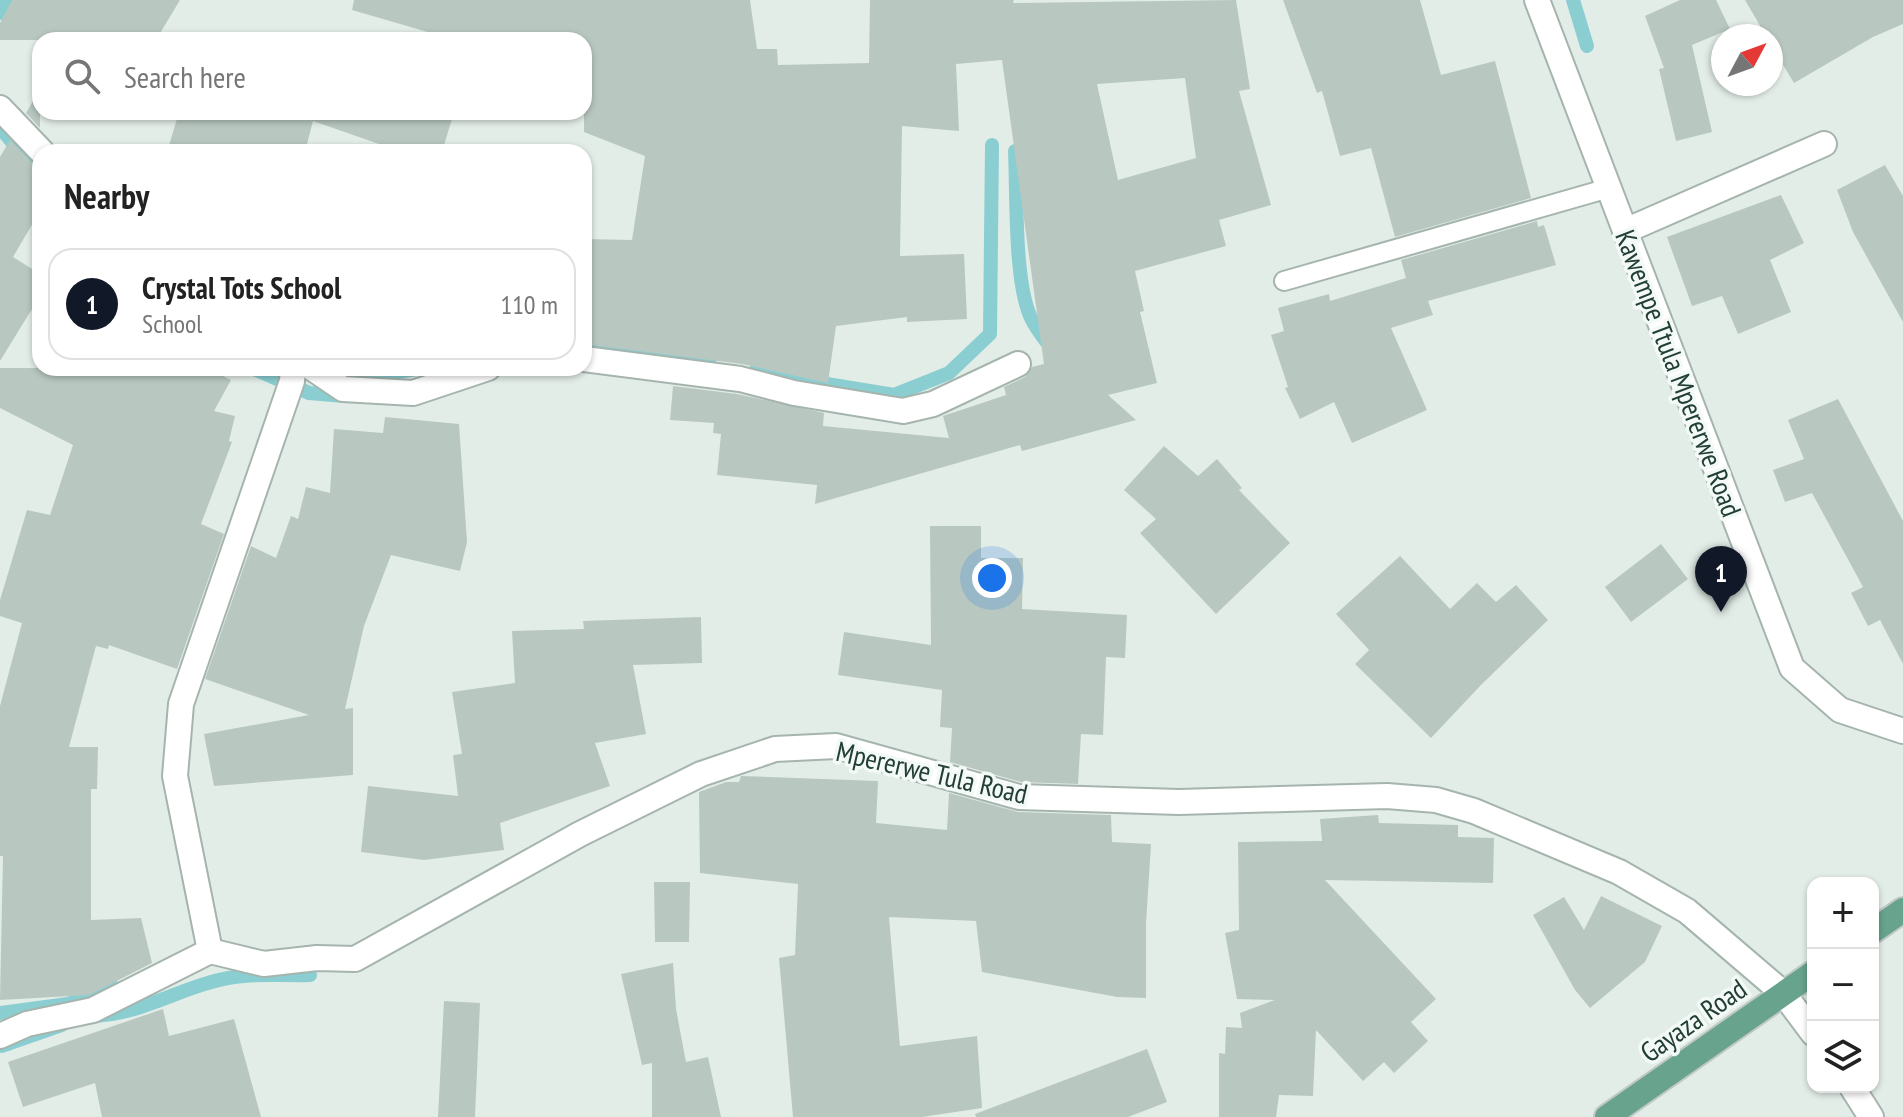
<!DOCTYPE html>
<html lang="en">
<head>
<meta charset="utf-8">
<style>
  :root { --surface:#fff; --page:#f6f6f6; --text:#222; --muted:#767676; --line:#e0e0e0; --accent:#111827 }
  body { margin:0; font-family:"PT Sans Narrow",sans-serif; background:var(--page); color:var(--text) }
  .controls { position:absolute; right:24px; bottom:24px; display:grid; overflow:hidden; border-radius:16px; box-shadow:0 2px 6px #0004 }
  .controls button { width:72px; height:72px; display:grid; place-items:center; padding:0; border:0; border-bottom:2px solid var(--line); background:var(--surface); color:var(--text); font:40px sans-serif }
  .compass { position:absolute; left:1711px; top:24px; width:72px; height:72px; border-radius:50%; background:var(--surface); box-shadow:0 2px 6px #0004; rotate:49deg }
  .you { position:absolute; left:992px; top:578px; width:28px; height:28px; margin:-20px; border:6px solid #fff; border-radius:50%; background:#1a73e8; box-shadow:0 0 0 12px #1a73e833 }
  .badge { display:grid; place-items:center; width:52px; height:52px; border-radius:50%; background:var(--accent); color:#fff; font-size:26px; font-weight:700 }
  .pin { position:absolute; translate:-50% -66px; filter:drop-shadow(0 2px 4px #0008) }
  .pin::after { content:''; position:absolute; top:42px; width:28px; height:24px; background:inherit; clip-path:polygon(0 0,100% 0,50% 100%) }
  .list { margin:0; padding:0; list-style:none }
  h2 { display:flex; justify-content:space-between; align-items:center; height:104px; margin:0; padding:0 32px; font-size:34px }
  h2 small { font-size:26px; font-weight:400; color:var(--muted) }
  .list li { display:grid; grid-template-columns:52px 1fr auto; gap:24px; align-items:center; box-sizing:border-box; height:112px; margin:0 16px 16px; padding:0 16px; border:2px solid var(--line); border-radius:24px }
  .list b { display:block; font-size:30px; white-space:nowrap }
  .list p { margin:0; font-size:26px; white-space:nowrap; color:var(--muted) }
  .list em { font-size:26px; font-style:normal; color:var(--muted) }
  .icon { flex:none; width:44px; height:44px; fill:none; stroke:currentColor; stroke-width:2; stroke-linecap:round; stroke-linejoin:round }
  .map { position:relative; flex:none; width:1903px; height:1117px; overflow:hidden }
  .search { position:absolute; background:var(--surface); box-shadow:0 2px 6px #0004; left:32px; top:32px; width:560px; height:88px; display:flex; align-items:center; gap:20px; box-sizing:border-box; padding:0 28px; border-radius:24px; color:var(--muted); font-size:30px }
  .panel { position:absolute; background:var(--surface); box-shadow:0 2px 6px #0004; left:32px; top:144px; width:560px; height:232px; border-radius:24px }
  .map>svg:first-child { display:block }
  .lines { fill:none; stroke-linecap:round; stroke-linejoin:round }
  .stream { stroke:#8aced2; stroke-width:14 }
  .building { fill:#b8c8c0; fill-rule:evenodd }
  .service-casing { stroke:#a5b5ae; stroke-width:22 }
  .minor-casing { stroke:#a5b5ae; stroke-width:28 }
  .tertiary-casing { stroke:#a5b5ae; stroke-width:28 }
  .primary-casing { stroke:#c1c9c6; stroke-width:28 }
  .service { stroke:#fff; stroke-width:18 }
  .minor { stroke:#fff; stroke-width:24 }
  .tertiary { stroke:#fff; stroke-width:24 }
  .primary { stroke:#67a38d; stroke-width:24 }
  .labels { text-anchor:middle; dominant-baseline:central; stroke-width:7; stroke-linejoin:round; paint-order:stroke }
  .street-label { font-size:28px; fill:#223f34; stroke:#f3f9f6 }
</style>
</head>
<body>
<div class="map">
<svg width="1903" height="1117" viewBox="0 0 1903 1117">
  <rect width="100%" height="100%" fill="#e3ede7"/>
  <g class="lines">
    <path class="stream" d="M 1573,0 L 1587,46
      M 0,13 L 6,0
      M 0,127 L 33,169 L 40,172
      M 1015,151 C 1017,194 1014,282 1031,318 C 1035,327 1042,336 1048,344
      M 584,341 L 710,364
      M 252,368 L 309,393 L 345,396
      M 339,368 C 362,377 398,373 422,368
      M 754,372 L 894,395 L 949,373 L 990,334 L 992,145
      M 0,1013 L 68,1004 L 115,988
      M 89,1016 C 142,1016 182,985 234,977 C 258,973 285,976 310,975
      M 2,1046 L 62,1025"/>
  </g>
  <path class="building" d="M 12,0 L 180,0 L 156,40 L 0,40 L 0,23 Z
    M 354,0 L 750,0 L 757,49 L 777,49 L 778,65 L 869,63 L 870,0 L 1014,0 L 1013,3 L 1236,0 L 1250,89 L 1239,91 L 1271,205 L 1219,220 L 1226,246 L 1135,271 L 1144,311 L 1140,312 L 1157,383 L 1108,395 L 1136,420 L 1022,451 L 1020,445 L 815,504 L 817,485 L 717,475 L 721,434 L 713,433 L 714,423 L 670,420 L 673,386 L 737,394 L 824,413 L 823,426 L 949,438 L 943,416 L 1006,395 L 1004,387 L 1025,377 L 1032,367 L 1044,364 L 1002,60 L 956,64 L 959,131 L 902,126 L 900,256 L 964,254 L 967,319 L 907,322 L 907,317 L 836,326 L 828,383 L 742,364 L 584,344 L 584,239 L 632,240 L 645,156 L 584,132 L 584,40 L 455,40 L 352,10 ZM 1185,78 L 1196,158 L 1118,180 L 1097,84 Z
    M 1283,0 L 1420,0 L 1441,75 L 1495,61 L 1531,198 L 1395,237 L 1371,148 L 1340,156 L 1322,91 L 1317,93 Z
    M 1680,0 L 1716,0 L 1730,29 L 1692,45 L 1712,132 L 1676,141 L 1659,69 L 1664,68 L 1645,16 Z
    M 1745,0 L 1903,0 L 1903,24 L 1873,37 L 1794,83 L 1771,45 L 1771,36 L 1766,36 Z
    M 40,89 L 40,128 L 26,113 Z
    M 179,112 L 454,112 L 442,152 L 402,152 L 313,121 L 305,152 L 167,152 Z
    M 10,140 L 31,162 L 40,167 L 40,211 L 13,257 L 40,274 L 40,296 L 0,361 L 0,157 Z
    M 1885,165 L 1903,196 L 1903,322 L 1853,232 L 1837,190 Z
    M 1781,195 L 1804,243 L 1770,260 L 1791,312 L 1738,334 L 1722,296 L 1692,306 L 1667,237 Z
    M 1537,221 L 1538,227 L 1544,225 L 1556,265 L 1428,301 L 1433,315 L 1391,328 L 1427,410 L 1352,443 L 1334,402 L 1300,419 L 1285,388 L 1288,387 L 1271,335 L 1284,331 L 1278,308 L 1329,294 L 1330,301 L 1406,278 L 1401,260 Z
    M 0,368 L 207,368 L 231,380 L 214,411 L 235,416 L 229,441 L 232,442 L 201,524 L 224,534 L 177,669 L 109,645 L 108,649 L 96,646 L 69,747 L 98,747 L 97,789 L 91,789 L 91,920 L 141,918 L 152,963 L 89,995 L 0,1000 L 3,856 L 0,856 L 0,706 L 22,623 L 0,616 L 0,600 L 27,510 L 50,515 L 73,445 L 0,408 Z
    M 1838,399 L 1903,521 L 1903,664 L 1880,620 L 1868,626 L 1851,593 L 1863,587 L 1812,493 L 1785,502 L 1773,470 L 1804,459 L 1788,420 Z
    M 385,417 L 459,424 L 467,542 L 460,571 L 391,555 L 364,626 L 345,709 L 353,708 L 353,775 L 214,786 L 204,734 L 309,715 L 205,679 L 251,546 L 276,558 L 291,516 L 298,519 L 306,487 L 330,493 L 334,429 L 383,433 Z
    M 1164,446 L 1198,476 L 1217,459 L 1242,488 L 1239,490 L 1290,543 L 1216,614 L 1140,533 L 1156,519 L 1124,490 Z
    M 930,526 L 981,526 L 981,558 L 1023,558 L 1022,609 L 1127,615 L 1125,658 L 1106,657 L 1103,735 L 1081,734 L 1078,784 L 1021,782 L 950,762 L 952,728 L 940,727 L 942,690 L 838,675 L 844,632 L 931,645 Z
    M 1661,544 L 1688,579 L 1631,622 L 1605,587 Z
    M 1400,556 L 1450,609 L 1477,583 L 1496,602 L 1516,585 L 1548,620 L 1481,685 L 1431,738 L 1355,664 L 1369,650 L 1336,614 Z
    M 701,617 L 702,663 L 633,665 L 646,734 L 595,743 L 610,786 L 500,823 L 504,850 L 424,860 L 361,852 L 368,786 L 458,796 L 453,755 L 462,754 L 452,692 L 515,683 L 512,631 L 584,629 L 583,621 Z
    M 741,776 L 878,781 L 876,823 L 947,830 L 949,793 L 1018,812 L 1111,815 L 1112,842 L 1151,844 L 1146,924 L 1146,998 L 1117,997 L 982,972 L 976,921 L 889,917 L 900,1046 L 977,1036 L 982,1108 L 922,1117 L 793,1117 L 779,958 L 795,955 L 798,884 L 700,873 L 699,792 L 726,782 L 739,782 Z
    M 1378,815 L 1379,823 L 1458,825 L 1458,837 L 1494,838 L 1493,883 L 1325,880 L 1436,999 L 1411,1022 L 1428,1041 L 1394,1073 L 1384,1062 L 1363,1081 L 1316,1030 L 1313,1096 L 1279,1095 L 1276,1117 L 1219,1117 L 1219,1053 L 1225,1054 L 1226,1027 L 1242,1028 L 1240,1013 L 1275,1000 L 1237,999 L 1225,933 L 1239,930 L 1238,842 L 1322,841 L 1320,819 Z
    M 654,882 L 690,882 L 689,942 L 655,942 Z
    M 1601,896 L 1662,926 L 1645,962 L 1590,1008 L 1575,990 L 1533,915 L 1564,897 L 1584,930 Z
    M 673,963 L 676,1009 L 686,1062 L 708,1057 L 721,1117 L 652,1117 L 652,1063 L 642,1065 L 621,974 Z
    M 444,1001 L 480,1003 L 475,1117 L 438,1117 Z
    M 163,1009 L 169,1036 L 234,1019 L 261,1117 L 102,1117 L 95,1083 L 23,1107 L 8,1062 Z
    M 1147,1049 L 1167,1102 L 1128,1117 L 976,1117 L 975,1114 Z"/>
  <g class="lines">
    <defs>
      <path id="service" d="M 1284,281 L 1609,188"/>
      <path id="minor" d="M 0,108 L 42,152
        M 1625,231 L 1824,144
        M 584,359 L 740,379 L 794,393 L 903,411 L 933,404 L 1018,364
        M 312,368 L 343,389 L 413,393 L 488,368
        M 210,951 L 175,776 L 181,704 L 292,381 L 293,368
        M 0,1036 L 27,1024 L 93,1010 L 210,951 L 264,964 L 317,958 L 355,959 L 580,834 L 701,774 L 775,749 L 836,746 L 1019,797 L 1179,802 L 1387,796 L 1436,800 L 1474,811 L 1619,872 L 1687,911 L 1783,993 L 1813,1033
        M 1852,1087 L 1871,1117"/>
      <path id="tertiary" d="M 1537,0 L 1792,668 L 1840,710 L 1903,731"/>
      <path id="primary" d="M 1873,931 L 1903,910
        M 1607,1117 L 1813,973"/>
    </defs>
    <use href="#service" class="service-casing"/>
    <use href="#minor" class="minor-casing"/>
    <use href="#tertiary" class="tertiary-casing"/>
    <use href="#primary" class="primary-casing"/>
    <use href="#service" class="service"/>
    <use href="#minor" class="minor"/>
    <use href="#tertiary" class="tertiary"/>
    <use href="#primary" class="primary"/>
  </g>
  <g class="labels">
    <g class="street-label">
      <text transform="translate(1679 373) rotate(69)">Kawempe Ttula Mpererwe Road</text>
      <text transform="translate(932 772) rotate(13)">Mpererwe Tula Road</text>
      <text transform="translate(1693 1020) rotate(-35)">Gayaza Road</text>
    </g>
  </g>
</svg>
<div class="controls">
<button>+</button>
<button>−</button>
<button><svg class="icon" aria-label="layers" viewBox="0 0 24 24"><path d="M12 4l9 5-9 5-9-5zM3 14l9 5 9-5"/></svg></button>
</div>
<svg class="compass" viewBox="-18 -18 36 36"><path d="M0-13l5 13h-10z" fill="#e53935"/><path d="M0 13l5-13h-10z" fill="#767676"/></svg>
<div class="you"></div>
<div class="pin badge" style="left:1721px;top:612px">1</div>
<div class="search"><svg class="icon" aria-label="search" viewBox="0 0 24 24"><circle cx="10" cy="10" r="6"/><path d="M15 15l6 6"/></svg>Search here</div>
<section class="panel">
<h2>Nearby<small></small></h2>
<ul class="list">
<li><span class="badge">1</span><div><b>Crystal Tots School</b><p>School</p></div><em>110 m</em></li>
</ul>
</section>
</div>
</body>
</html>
